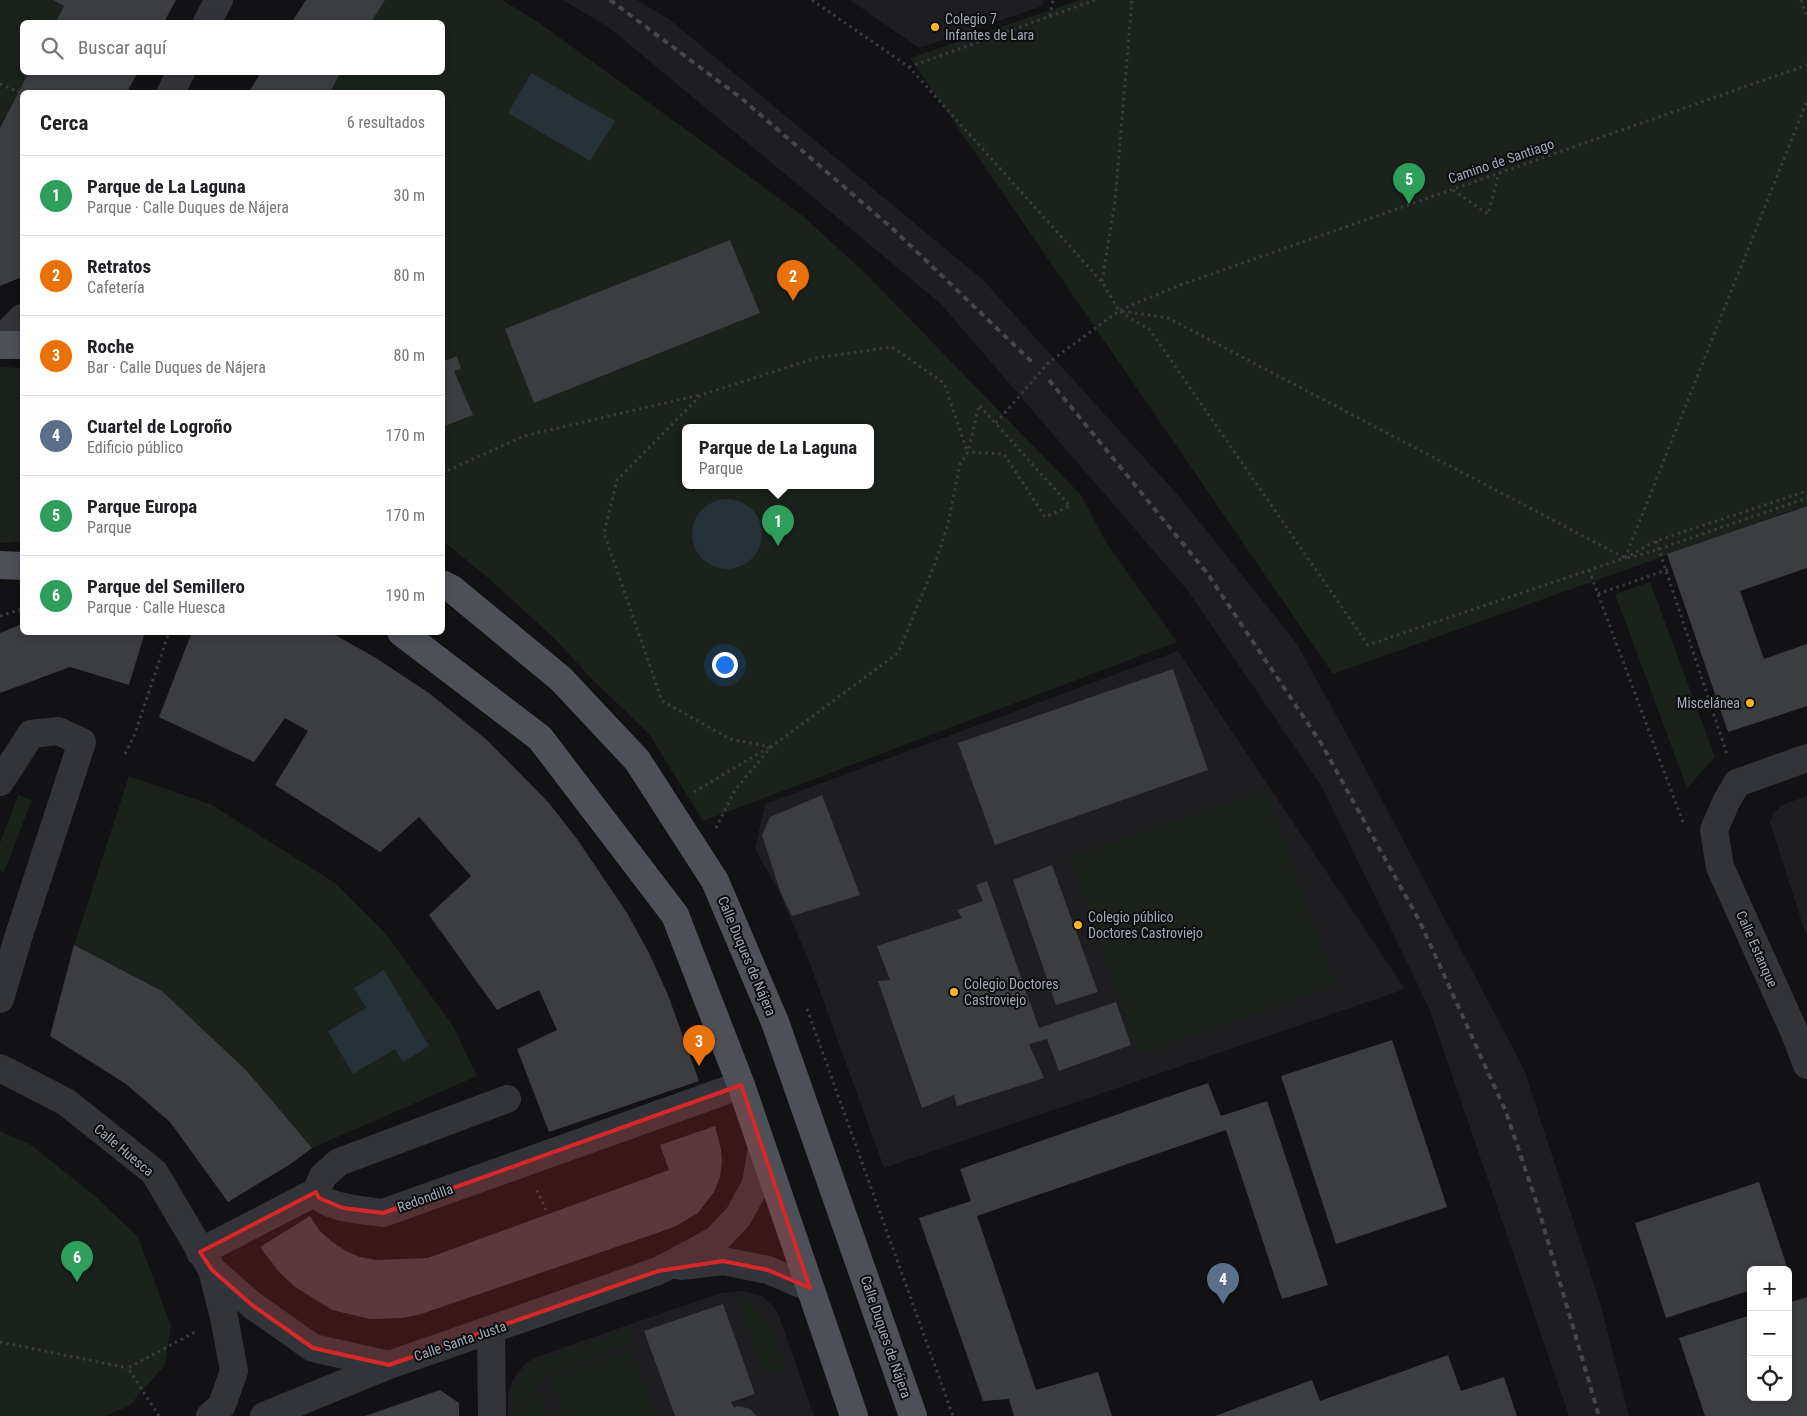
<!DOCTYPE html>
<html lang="es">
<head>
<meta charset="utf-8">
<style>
  :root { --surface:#fff; --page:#f6f6f6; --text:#202124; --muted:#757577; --line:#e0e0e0; --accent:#b45309 }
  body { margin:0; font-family:"Roboto Condensed",sans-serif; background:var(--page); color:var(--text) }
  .controls { position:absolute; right:15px; bottom:15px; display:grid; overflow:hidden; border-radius:8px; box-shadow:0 2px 8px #0003 }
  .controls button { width:45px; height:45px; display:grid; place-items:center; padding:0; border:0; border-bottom:1px solid var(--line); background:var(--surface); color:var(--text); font:25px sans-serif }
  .you { position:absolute; left:724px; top:664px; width:18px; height:18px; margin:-12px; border:4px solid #fff; border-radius:50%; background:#1a73e8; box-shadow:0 0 0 8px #1a73e833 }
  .badge { display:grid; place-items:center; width:32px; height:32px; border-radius:50%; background:var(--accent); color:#fff; font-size:16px; font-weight:700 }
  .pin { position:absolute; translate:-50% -41px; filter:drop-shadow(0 1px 2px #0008) }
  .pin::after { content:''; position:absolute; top:26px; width:18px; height:15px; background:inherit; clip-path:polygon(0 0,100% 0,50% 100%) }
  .popup { position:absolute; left:682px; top:424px; width:192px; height:65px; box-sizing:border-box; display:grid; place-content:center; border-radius:8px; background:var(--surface); filter:drop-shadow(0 1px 4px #0005); font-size:16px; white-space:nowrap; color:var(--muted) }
  .popup b { font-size:19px; color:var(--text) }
  .popup::after { content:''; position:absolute; left:50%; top:100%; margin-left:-10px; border:10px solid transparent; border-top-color:var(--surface) }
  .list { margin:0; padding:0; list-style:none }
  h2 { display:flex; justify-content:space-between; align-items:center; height:65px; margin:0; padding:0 20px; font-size:21px }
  h2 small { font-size:16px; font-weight:400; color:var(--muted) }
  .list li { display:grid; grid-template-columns:32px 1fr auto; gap:15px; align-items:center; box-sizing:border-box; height:80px; padding:0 20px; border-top:1px solid var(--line) }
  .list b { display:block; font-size:19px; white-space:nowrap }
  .list p { margin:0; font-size:16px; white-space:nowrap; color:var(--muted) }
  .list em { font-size:16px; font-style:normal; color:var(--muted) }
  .icon { flex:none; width:28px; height:28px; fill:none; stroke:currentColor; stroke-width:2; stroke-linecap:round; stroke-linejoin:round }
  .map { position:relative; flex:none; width:1807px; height:1416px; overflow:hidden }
  .search { position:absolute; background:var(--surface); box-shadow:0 2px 8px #0003; left:20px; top:20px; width:425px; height:55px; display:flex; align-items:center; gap:12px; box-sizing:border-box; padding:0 18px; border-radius:8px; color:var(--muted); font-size:19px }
  .panel { position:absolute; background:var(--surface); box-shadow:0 2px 8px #0003; left:20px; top:90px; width:425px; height:545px; border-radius:8px }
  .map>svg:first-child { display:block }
  .built { fill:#1e1e21 }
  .green { fill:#1a221b; fill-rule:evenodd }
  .water { fill:#273138 }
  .building { fill:#3c3d41 }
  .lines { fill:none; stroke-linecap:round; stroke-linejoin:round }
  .path { stroke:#393b40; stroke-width:3; stroke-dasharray:2.5 4; stroke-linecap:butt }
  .minor { stroke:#333439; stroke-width:28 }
  .major { stroke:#4e5058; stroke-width:28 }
  .rail { stroke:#45474e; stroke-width:4; stroke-dasharray:6 5; stroke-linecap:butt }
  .path-bridge { stroke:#393b40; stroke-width:3; stroke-dasharray:2.5 4; stroke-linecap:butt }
  .marked { fill:#d62828; fill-opacity:0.2; stroke:#d62828; stroke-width:4; stroke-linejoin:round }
  .poi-dot { fill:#feb420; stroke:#0d0d0f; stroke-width:2 }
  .labels { text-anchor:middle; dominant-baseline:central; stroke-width:4; stroke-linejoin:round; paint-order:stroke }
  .poi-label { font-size:14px; fill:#a2a8b5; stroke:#0d0d0f; text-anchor:start }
  .street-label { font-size:14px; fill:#a2a8b5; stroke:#0d0d0f }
</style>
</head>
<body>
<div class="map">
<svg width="1807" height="1416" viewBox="0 0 1807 1416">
  <rect width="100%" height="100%" fill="#121214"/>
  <path class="built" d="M 563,0 L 637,0 L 670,20 L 983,280 L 1177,494 L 1297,644 L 1364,766 L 1524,1069 L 1601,1306 L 1629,1416 L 1569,1416 L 1429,1008 L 1322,787 L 1188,591 L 941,304 L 611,29 Z
    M 850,0 L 1044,0 L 1042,6 L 919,48 Z
    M 1178,651 L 1405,989 L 884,1168 L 809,961 L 777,888 L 755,849 L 765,804 Z
    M 1807,796 L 1807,938 L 1770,823 L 1773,814 L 1782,805 Z
    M 741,1291 L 762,1296 L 772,1305 L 778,1313 L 814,1416 L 508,1416 L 508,1394 L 512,1381 L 525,1364 L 536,1357 L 721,1293 Z"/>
  <path class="green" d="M 0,0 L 53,0 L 64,6 L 56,22 L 22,22 L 22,72 L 29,73 L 0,128 Z
    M 306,0 L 502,0 L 538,22 L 703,142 L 803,216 L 865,273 L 1081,495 L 1107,544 L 1177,642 L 703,821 L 649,734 L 590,677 L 554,638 L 495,584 L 452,548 L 443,542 L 442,92 L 249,92 L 261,73 L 442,72 L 442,22 L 292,22 ZM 686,427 L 870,427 L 870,485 L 686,485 Z
    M 1080,0 L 1807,0 L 1807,505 L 1333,674 L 910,58 Z
    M 0,367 L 22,368 L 22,542 L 0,543 Z
    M 1650,582 L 1715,757 L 1687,788 L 1615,594 Z
    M 129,776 L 212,805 L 335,883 L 385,933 L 453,1026 L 477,1076 L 312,1148 L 247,1071 L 162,991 L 74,945 Z
    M 1266,790 L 1335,985 L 1139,1055 L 1070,857 Z
    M 18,795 L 32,800 L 4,872 L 0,871 L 0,843 Z
    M 0,1131 L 31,1145 L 96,1197 L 138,1237 L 171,1326 L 165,1365 L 129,1406 L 105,1416 L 0,1416 Z
    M 737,1298 C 771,1308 774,1339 784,1368 L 764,1375 Z
    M 630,1329 L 635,1341 L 535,1381 L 547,1416 L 514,1416 L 513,1394 L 519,1380 L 527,1367 L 540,1359 Z
    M 632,1351 L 655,1416 L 564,1416 L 551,1379 Z"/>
  <path class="water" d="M 531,73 L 615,121 L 590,161 L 508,113 Z
    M692 534a35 35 0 1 1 70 0a35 35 0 1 1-70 0Z
    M 384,970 L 429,1046 L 403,1062 L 395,1049 L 353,1074 L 328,1031 L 366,1008 L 354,988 Z"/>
  <path class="building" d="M 53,0 L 176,0 L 164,22 L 56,22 L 64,6 Z
    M 306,0 L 385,0 L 371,22 L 292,22 Z
    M 29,72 L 138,72 L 127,92 L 22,92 L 22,277 L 0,286 L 0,128 Z
    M 261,72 L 341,72 L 330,92 L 249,92 Z
    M 730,240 L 760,313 L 534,403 L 505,329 Z
    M 457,356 L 461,369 L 454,371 L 473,415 L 442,427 L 442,362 Z
    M 1807,506 L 1807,568 L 1740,591 L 1764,659 L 1807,644 L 1807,706 L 1728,732 L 1667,554 Z
    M 22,624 L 22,632 L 145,632 L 129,685 L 70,667 L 0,693 L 0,633 Z
    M 192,632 L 330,632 L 376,658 L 429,693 L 487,740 L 549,803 L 577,839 L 627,913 L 649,953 L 668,995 L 699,1081 L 549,1132 L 517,1049 L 557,1030 L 539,990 L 497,1010 L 429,915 L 471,876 L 419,817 L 380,852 L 275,785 L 308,731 L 285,718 L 254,762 L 159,717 Z
    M 1173,669 L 1208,770 L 995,845 L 958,743 Z
    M 822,795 L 860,895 L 792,916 L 780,891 L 762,835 L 770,817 Z
    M 1052,865 L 1098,992 L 1056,1005 L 1013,880 Z
    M 987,881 L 1039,1028 L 1116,1002 L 1131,1045 L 1059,1071 L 1047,1039 L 1029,1044 L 1044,1078 L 957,1106 L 954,1095 L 922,1108 L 878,981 L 890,980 L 877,946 L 962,918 L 957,910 L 983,901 L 976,885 Z
    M 74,945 L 162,991 L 247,1071 L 312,1148 L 292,1163 L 228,1202 L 170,1122 L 126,1084 L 50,1036 Z
    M 1392,1040 L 1447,1207 L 1336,1244 L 1281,1076 Z
    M 1208,1083 L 1221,1116 L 1267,1101 L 1328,1285 L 1282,1299 L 1226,1130 L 977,1216 L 1036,1390 L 1098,1372 L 1112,1416 L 1014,1416 L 1009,1399 L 983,1401 L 919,1218 L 971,1201 L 960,1169 Z
    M 715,1126 L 721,1149 L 722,1162 L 720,1177 L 714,1192 L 698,1213 L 676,1226 L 660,1232 L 421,1314 L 403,1318 L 370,1319 L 332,1310 L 294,1286 L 280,1273 L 260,1247 L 310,1216 L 319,1230 L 331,1241 L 346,1251 L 360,1257 L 376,1260 L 428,1258 L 669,1170 L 660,1145 Z
    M 1759,1182 L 1788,1270 L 1751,1270 L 1751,1290 L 1666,1318 L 1635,1223 Z
    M 1807,1297 L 1807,1416 L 1705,1416 L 1679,1338 L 1751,1315 L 1751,1397 L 1788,1397 L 1788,1303 Z
    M 723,1304 L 755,1394 L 731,1402 L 734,1408 L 737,1406 L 743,1407 L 750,1409 L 757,1416 L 675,1416 L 644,1331 Z
    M 1448,1355 L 1461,1391 L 1504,1377 L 1517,1416 L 1215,1416 L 1312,1380 L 1320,1401 Z
    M 440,1390 L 459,1403 L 459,1416 L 365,1416 Z"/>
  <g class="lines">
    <path class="path" d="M 812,0 L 909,67 L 1102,282 L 1119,311 L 1150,330 L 1368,645 L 1625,558 L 1656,541 L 1807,491
      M 1801,0 L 1807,17
      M 1050,16 L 1053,0
      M 909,67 L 1095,0
      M 0,84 L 19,92
      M 1453,190 L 1488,214 L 1499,173
      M 1102,281 L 1115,202 L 1132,0
      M 1120,310 L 1180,285 L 1807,65
      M 1122,311 L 1168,318 L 1625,558 L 1633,557 L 1659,549 L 1807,498
      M 442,473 L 524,436 L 699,395
      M 1656,541 L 1727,754
      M 1625,558 L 1807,101
      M 1589,570 L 1684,825
      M 1598,594 L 1672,568
      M 0,616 L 22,609
      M 771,747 L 730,739 L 662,701 L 604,533 L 617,480 L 701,395 L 816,358 L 892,347 L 944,383 L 967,451
      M 125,754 L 134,736 L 169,632
      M 694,792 L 768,748
      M 716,828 L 735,790 L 771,747 L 898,653 L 936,561 L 948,524 L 960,464 L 968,452 L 979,405 L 1070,506 L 1045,517 L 1004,454 L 968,452
      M 807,1009 L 953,1416
      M 537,1190 L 546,1210
      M 0,1342 L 128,1368
      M 159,1416 L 128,1368 L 197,1331"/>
    <path class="minor" d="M 207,22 L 219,0
      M 171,92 L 181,72
      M 0,340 L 22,318
      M 1807,758 L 1737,783 L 1726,802 L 1714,830 L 1720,867 L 1794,1031 L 1807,1065
      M 0,782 L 31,734 L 58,731 L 82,742 L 18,938 L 0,999
      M 0,1068 L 66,1102 L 154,1172 L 212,1270 L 252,1305 L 313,1348 L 389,1365
      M 316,1192 C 325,1209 366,1210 383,1213 L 741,1085
      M 200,1252 L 316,1192 L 323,1176 L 339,1162 L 507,1099
      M 681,1266 L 723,1261 L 768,1270 L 810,1288
      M 491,1330 L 492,1416
      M 210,1416 L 222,1405 L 234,1371 L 224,1317 L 212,1270
      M 264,1416 L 389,1365 L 658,1271 L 716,1240 L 738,1217 L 756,1184 L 762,1147"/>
    <path class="major" d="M 0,345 L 22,345
      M 0,565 L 22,566
      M 442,584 L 452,589 L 561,679 L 637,760 L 715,881 L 775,1022 L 913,1416
      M 401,632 L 540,738 L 675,915 L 741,1085 L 854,1416"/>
    <path class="rail" d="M 610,0 L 741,98 L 893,229 L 1032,362
      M 1049,380 L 1207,573 L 1321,743 L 1420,922 L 1506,1112 L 1537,1204 L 1599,1416"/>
    <path class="path-bridge" d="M 996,423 L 1049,362 L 1119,311"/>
  </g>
  <path class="marked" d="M 741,1085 L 810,1288 L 768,1270 L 723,1261 L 658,1271 L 389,1365 L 313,1348 L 252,1305 L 212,1270 L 200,1252 L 316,1192 L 319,1198 L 343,1208 L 383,1213 Z"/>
  <g class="poi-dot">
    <circle cx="935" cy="27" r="5"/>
    <circle cx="1750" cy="703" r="5"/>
    <circle cx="1078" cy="925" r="5"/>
    <circle cx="954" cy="992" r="5"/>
  </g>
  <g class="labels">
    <g class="poi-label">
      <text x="945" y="19">Colegio 7<tspan x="945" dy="16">Infantes de Lara</tspan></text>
      <text x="1740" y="703" text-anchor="end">Miscelánea</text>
      <text x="1088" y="917">Colegio público<tspan x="1088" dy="16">Doctores Castroviejo</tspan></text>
      <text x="964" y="984">Colegio Doctores<tspan x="964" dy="16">Castroviejo</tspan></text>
    </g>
    <g class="street-label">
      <text transform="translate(1501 161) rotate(-19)">Camino de Santiago</text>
      <text transform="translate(1757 949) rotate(66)">Calle Estanque</text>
      <text transform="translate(747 956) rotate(67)">Calle Duques de Nájera</text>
      <text transform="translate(124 1150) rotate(40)">Calle Huesca</text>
      <text transform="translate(425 1198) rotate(-20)">Redondilla</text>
      <text transform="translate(886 1337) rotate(71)">Calle Duques de Nájera</text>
      <text transform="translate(460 1341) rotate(-19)">Calle Santa Justa</text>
    </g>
  </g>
</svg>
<div class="controls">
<button>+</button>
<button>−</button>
<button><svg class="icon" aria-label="locate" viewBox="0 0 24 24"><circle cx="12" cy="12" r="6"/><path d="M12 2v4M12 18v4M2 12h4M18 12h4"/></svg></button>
</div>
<div class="you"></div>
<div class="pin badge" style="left:778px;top:546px;background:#2e9e5b">1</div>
<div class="popup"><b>Parque de La Laguna</b>Parque</div>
<div class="pin badge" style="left:793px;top:301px;background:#e8710a">2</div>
<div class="pin badge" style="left:699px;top:1066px;background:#e8710a">3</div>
<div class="pin badge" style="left:1223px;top:1304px;background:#5c6f8a">4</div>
<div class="pin badge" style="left:1409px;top:204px;background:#2e9e5b">5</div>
<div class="pin badge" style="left:77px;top:1282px;background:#2e9e5b">6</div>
<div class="search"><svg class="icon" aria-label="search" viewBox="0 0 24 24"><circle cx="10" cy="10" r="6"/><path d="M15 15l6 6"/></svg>Buscar aquí</div>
<section class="panel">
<h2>Cerca<small>6 resultados</small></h2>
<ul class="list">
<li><span class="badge" style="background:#2e9e5b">1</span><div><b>Parque de La Laguna</b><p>Parque · Calle Duques de Nájera</p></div><em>30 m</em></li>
<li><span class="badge" style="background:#e8710a">2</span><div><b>Retratos</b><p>Cafetería</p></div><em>80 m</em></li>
<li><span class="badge" style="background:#e8710a">3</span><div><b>Roche</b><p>Bar · Calle Duques de Nájera</p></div><em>80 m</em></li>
<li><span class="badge" style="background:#5c6f8a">4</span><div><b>Cuartel de Logroño</b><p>Edificio público</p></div><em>170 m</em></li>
<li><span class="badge" style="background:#2e9e5b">5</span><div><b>Parque Europa</b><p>Parque</p></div><em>170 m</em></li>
<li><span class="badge" style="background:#2e9e5b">6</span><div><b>Parque del Semillero</b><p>Parque · Calle Huesca</p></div><em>190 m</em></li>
</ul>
</section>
</div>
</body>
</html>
